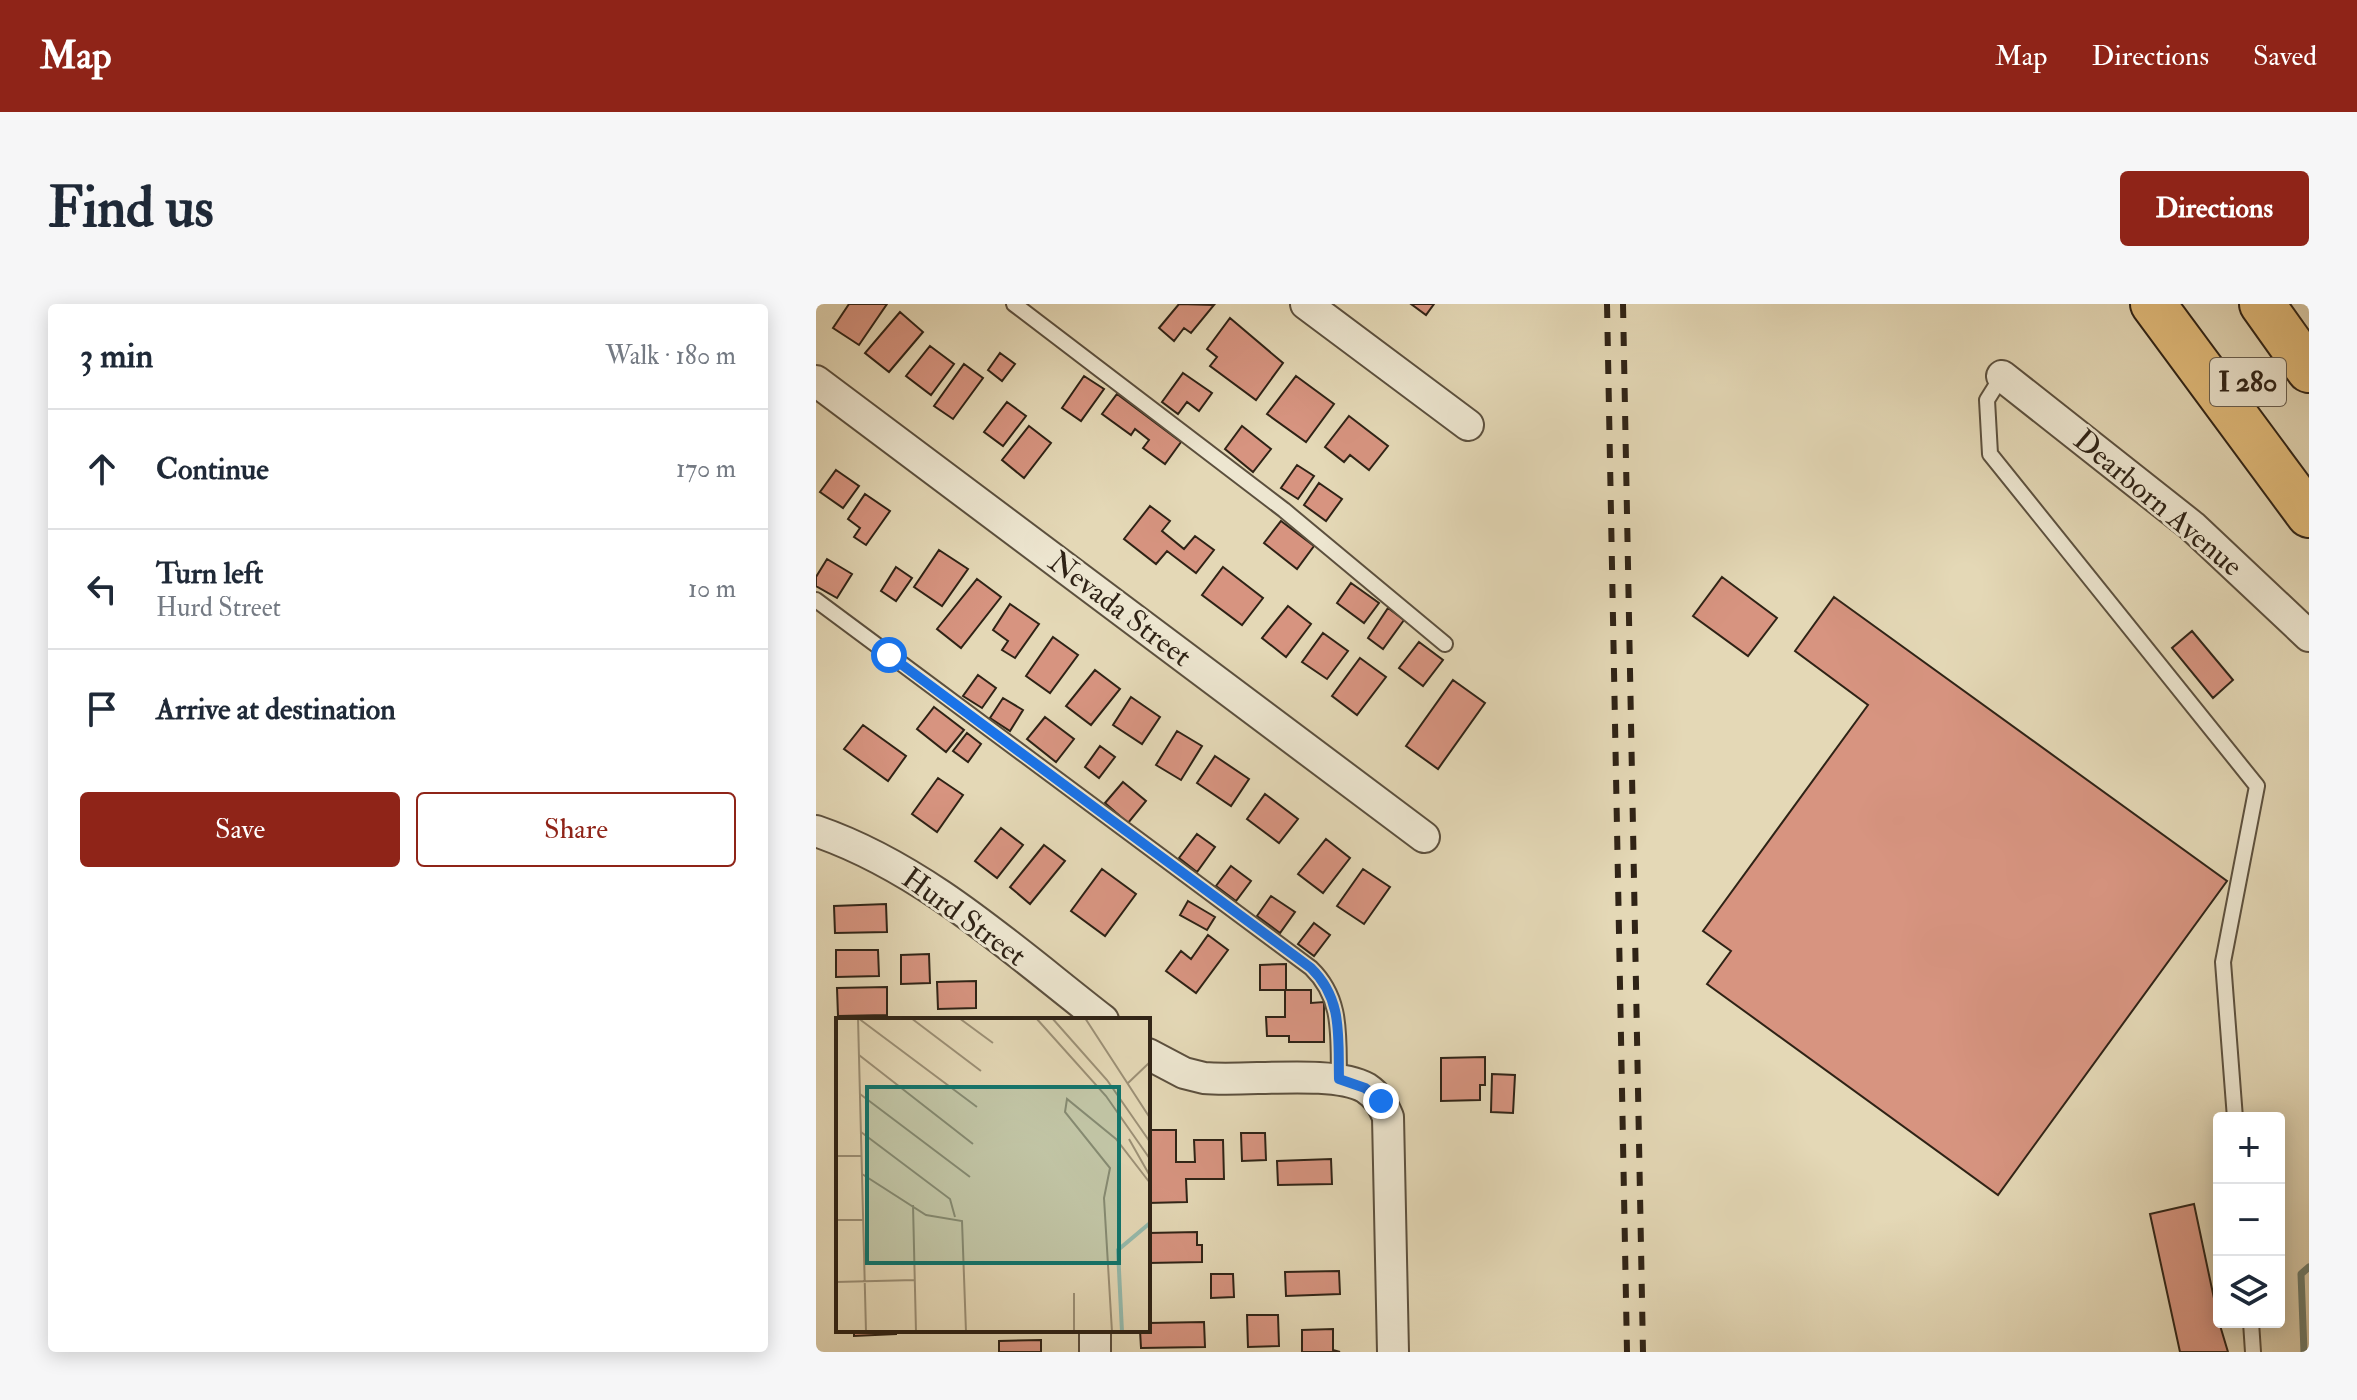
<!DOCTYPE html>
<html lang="en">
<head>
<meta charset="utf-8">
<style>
  :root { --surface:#fff; --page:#f6f6f7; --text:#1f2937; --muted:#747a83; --line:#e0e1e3; --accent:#8f2418 }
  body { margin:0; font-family:"IM FELL Double Pica",serif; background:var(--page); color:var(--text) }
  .controls { position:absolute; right:24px; bottom:24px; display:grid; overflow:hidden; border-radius:8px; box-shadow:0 4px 20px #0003 }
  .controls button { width:72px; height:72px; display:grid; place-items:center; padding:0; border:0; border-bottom:2px solid var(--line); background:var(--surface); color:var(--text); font:40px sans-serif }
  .stop { position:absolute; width:24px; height:24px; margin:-18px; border:6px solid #1a73e8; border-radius:50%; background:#fff }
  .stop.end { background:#1a73e8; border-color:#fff; box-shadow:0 2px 8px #0008 }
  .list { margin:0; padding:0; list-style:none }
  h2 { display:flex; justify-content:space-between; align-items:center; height:104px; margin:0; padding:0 32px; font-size:34px }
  h2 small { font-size:26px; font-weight:400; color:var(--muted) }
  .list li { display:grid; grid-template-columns:52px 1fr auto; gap:24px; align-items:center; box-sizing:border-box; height:120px; padding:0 32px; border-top:2px solid var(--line) }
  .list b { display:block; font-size:30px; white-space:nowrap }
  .list p { margin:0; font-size:26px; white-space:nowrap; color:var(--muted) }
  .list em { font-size:26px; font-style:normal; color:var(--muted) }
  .actions { display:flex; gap:16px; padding:24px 32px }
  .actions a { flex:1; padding:18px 0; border:2px solid var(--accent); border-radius:8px; text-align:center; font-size:28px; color:var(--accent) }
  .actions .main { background:var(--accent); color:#fff }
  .icon { flex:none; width:44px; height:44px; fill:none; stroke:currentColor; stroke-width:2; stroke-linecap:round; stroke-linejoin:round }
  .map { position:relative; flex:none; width:1493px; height:1048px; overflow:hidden; border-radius:8px }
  header { display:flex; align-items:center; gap:48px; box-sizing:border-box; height:112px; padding:0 40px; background:var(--accent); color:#fff }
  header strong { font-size:38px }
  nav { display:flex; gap:44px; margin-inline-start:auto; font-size:28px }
  .intro { display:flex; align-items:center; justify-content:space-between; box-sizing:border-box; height:192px; padding:0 48px }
  h1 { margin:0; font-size:56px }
  .button { padding:20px 36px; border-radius:8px; background:var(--accent); color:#fff; font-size:28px; font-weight:700 }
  main { display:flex; gap:48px; padding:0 48px }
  aside { flex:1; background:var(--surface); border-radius:8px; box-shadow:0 4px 20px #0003 }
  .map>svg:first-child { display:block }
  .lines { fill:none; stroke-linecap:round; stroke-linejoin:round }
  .stream { stroke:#6c7e70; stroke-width:7 }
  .building { fill:#d79480; stroke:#2f2316; stroke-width:2 }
  .service-casing { stroke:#5c503e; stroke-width:18 }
  .minor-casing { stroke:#5c503e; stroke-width:34 }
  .motorway-casing { stroke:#2f2316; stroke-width:48 }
  .service { stroke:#ede6d0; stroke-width:14 }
  .minor { stroke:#ede6d0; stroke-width:30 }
  .motorway { stroke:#e2bc7b; stroke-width:44 }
  .rail { stroke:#2f2316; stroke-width:6; stroke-dasharray:14 14; stroke-linecap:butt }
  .route { stroke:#1a73e8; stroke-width:10 }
  .labels { text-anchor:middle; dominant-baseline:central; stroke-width:6; stroke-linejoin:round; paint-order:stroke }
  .shield { fill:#ede6d0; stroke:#685e4e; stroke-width:2 }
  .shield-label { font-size:28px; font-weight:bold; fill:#2f2316 }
  .street-label { font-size:30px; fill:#2f2316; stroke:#ede6d0 }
  .inset-river { fill:none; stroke:#95baac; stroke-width:4 }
  .inset-road { fill:none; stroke:#9c9076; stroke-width:2 }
  .view { fill:#0f766e; fill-opacity:0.15; stroke:#0f766e; stroke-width:4 }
  .inset-edge { fill:none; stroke:#2f2316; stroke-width:4 }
</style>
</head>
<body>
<header>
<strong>Map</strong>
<nav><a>Map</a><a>Directions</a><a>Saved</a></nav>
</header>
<div class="intro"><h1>Find us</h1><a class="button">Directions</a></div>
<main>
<aside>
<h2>3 min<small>Walk · 180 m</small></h2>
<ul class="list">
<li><svg class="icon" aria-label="ahead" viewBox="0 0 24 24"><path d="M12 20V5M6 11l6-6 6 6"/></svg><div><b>Continue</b></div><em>170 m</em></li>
<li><svg class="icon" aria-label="left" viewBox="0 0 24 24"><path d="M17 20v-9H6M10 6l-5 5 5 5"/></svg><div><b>Turn left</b><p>Hurd Street</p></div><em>10 m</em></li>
<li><svg class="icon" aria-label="arrive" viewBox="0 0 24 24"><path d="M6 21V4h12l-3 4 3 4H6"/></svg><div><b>Arrive at destination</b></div></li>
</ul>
<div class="actions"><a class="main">Save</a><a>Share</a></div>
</aside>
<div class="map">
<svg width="1493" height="1048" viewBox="0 0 1493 1048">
  <rect width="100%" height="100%" fill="#e4d8b6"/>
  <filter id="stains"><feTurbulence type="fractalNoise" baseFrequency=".0025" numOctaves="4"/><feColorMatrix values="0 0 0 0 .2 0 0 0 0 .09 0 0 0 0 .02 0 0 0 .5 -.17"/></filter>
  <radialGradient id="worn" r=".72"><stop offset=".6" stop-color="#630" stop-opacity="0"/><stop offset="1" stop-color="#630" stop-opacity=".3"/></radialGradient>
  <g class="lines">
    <path class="stream" d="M 1488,1048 L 1485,970 L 1493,963"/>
  </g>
  <path class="building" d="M 33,0 L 71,0 L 43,41 L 17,24 Z
    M 363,0 L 398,1 L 375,29 L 368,24 L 358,37 L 343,24 Z
    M 595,0 L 618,0 L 610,11 Z
    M 84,8 L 107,28 L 73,68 L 49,49 Z
    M 414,14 L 467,59 L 440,96 L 394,62 L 401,53 L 391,45 Z
    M 114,42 L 138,60 L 115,91 L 90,72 Z
    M 184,49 L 199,60 L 186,77 L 172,66 Z
    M 148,60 L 167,74 L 137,115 L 118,102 Z
    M 367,69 L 396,89 L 383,107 L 371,98 L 362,110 L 346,98 Z
    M 268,72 L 288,85 L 265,117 L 246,104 Z
    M 480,72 L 518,100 L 490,138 L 451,110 Z
    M 301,90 L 365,138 L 349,160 L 327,144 L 333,136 L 319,125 L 315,131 L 286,110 Z
    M 191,98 L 210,112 L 187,142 L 168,128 Z
    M 533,112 L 572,142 L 553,166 L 534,151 L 528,158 L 509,143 Z
    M 213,122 L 235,139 L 208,174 L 186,156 Z
    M 426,122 L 455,145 L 437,168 L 409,145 Z
    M 481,161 L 498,172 L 482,195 L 465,184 Z
    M 20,166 L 43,182 L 27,204 L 4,188 Z
    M 503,179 L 526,195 L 510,217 L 488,201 Z
    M 49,190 L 74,207 L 50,241 L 38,233 L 44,224 L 32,215 Z
    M 334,202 L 354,217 L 346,227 L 368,245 L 379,232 L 398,246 L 380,269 L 351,247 L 340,260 L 308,235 Z
    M 465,217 L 498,242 L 481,265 L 448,239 Z
    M 123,246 L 152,265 L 126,302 L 98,283 Z
    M 11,255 L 36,270 L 21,294 L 0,282 L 0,273 Z
    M 80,263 L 96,274 L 80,297 L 65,287 Z
    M 407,263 L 447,294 L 426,321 L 386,291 Z
    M 906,273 L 961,314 L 932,352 L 877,312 Z
    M 161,275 L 185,293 L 145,344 L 121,325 Z
    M 535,279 L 563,299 L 548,319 L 521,299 Z
    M 1018,293 L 1411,577 L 1182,891 L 891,680 L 915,647 L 887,627 L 1052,401 L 979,347 Z
    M 194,300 L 223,320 L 199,354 L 186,346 L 192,337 L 177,326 Z
    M 472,302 L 495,320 L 470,353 L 446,334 Z
    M 572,304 L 588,316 L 567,345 L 552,334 Z
    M 1376,327 L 1417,376 L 1397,394 L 1356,344 Z
    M 507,329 L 532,347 L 511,375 L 486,358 Z
    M 237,333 L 262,351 L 234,389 L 210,372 Z
    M 603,338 L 627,356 L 607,382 L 583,364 Z
    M 544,354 L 570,373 L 541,411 L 516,392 Z
    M 279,366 L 304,385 L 275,421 L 250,402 Z
    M 162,371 L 180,384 L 166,404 L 147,392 Z
    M 637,376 L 669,399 L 622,465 L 590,442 Z
    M 315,393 L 344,413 L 326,440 L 297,421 Z
    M 187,394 L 207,406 L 194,427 L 174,414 Z
    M 118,403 L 148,426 L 130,448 L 101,425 Z
    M 229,413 L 258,435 L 240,458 L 211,435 Z
    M 47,421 L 90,452 L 72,477 L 28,445 Z
    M 361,427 L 386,442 L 365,476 L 340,461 Z
    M 151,429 L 165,440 L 152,458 L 137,447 Z
    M 284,442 L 299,453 L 283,474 L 269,463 Z
    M 399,452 L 433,475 L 415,502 L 381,479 Z
    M 122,474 L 147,491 L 121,528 L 96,510 Z
    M 307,478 L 330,497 L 312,519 L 289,499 Z
    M 449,490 L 482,515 L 463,539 L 431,515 Z
    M 185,524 L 207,541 L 181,574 L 159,557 Z
    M 381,530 L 399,543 L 381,568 L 363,554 Z
    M 510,535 L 534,554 L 507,589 L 482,570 Z
    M 228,541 L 249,557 L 214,600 L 194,583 Z
    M 415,562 L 435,577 L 420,597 L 400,582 Z
    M 286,565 L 320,590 L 289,632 L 255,607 Z
    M 547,565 L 574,583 L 548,620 L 521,602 Z
    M 455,592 L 479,608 L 464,629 L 441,612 Z
    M 372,597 L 399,613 L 391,626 L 364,611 Z
    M 70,600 L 71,628 L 19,629 L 18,602 Z
    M 498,619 L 514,631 L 498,652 L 482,640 Z
    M 392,631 L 412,646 L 380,689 L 350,667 L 365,647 L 375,655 Z
    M 20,646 L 62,646 L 63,672 L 20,673 Z
    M 113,650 L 114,679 L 85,680 L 85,651 Z
    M 470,660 L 470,686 L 444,686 L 444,661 Z
    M 160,677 L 160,704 L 122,705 L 121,678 Z
    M 71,683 L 71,711 L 22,712 L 21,684 Z
    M 469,686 L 495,686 L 495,699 L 508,698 L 508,738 L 473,738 L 473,732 L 451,732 L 450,713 L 469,713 Z
    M 669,753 L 669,781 L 664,781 L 664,796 L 625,797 L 625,754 Z
    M 676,770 L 699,771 L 697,809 L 675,808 Z
    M 332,826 L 360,826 L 360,858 L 379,858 L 378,836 L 407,836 L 408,875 L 370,875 L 371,898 L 332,899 Z
    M 425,829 L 449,829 L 450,856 L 426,857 Z
    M 515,855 L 516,880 L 462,881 L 461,857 Z
    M 1378,900 L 1403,1018 L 1412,1048 L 1364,1048 L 1334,910 Z
    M 381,928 L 381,941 L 386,941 L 386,958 L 332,959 L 332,929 Z
    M 523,967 L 524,990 L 470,992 L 469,968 Z
    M 395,970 L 417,970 L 418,993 L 395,994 Z
    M 431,1011 L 462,1011 L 463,1042 L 432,1043 Z
    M 388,1018 L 389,1043 L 325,1044 L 324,1026 L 332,1026 L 332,1019 Z
    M 517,1025 L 517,1046 L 524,1048 L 486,1048 L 486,1026 Z
    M 38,1026 L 80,1026 L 80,1030 L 38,1032 Z
    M 225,1036 L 225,1048 L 183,1048 L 183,1037 Z"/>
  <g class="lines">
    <defs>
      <path id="service" d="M 198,0 L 468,206 L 629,340
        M 1186,72 L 1171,96 L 1174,150 L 1441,482 L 1407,658 L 1419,814
        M 0,296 L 495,664 C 527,695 522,732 523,775
        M 1435,1018 L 1437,1048"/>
      <path id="minor" d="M 490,0 L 652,121
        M 1186,72 L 1376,222 L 1493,332
        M 0,77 L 608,533
        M 0,527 C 108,564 198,647 287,716
        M 332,750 L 368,769 L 388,774 C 429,778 517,765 550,784 C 562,792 567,801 572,813 L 577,1048
        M 279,1026 L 279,1048"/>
      <path id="motorway" d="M 1337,0 L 1493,211
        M 1446,0 L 1493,66"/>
    </defs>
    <use href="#service" class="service-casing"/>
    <use href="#minor" class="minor-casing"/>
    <use href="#motorway" class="motorway-casing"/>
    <use href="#service" class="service"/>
    <use href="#minor" class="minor"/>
    <use href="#motorway" class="motorway"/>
    <path class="rail" d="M 791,0 L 811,1048
      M 807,0 L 827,1048"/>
  </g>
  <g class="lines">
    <path class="route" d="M 73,351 L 495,664 C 527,695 522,732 523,775 L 549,784 L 565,797"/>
  </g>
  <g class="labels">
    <rect class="shield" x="1394" y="54" width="76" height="48" rx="6"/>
    <g class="shield-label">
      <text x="1432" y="78">I 280</text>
    </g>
    <g class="street-label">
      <text transform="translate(1342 199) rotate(40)">Dearborn Avenue</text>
      <text transform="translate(304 305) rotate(37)">Nevada Street</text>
      <text transform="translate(148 613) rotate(36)">Hurd Street</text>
    </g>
  </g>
  <g transform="translate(20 714)">
    <rect width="314" height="314" fill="#e4d8b6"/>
    <path class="inset-river" d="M 286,314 L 282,232 L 314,205"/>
    <path class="inset-road" d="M 22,0 L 30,314M 22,0 L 141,89M 75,0 L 145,53M 123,0 L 157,25M 200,0 L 270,78 L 314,141M 216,0 L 271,62 L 314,124M 249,0 L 314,100M 23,37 L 137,126M 291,66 L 314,44M 24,76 L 134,159M 25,114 L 114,181 L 119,199M 293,121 L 314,158M 0,138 L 25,138M 26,156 L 90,197 L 126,203 L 130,314M 77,187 L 80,314M 0,202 L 27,202M 0,264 L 79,262M 238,275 L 238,314M 0,290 L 1,314M 276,314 L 268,180 L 274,150 L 229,94 L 231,81 L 280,121 L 314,165"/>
    <path class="view" d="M 31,69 L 283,69 L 283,245 L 31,245 Z"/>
    <rect width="314" height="314" class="inset-edge"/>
  </g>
  <rect width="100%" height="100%" filter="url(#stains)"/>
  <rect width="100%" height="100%" fill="url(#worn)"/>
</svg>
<div class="controls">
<button>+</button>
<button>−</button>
<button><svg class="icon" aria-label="layers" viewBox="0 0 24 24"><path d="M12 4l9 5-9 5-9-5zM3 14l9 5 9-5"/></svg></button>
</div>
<div class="stop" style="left:73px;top:351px"></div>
<div class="stop end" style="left:565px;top:797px"></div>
</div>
</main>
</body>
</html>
